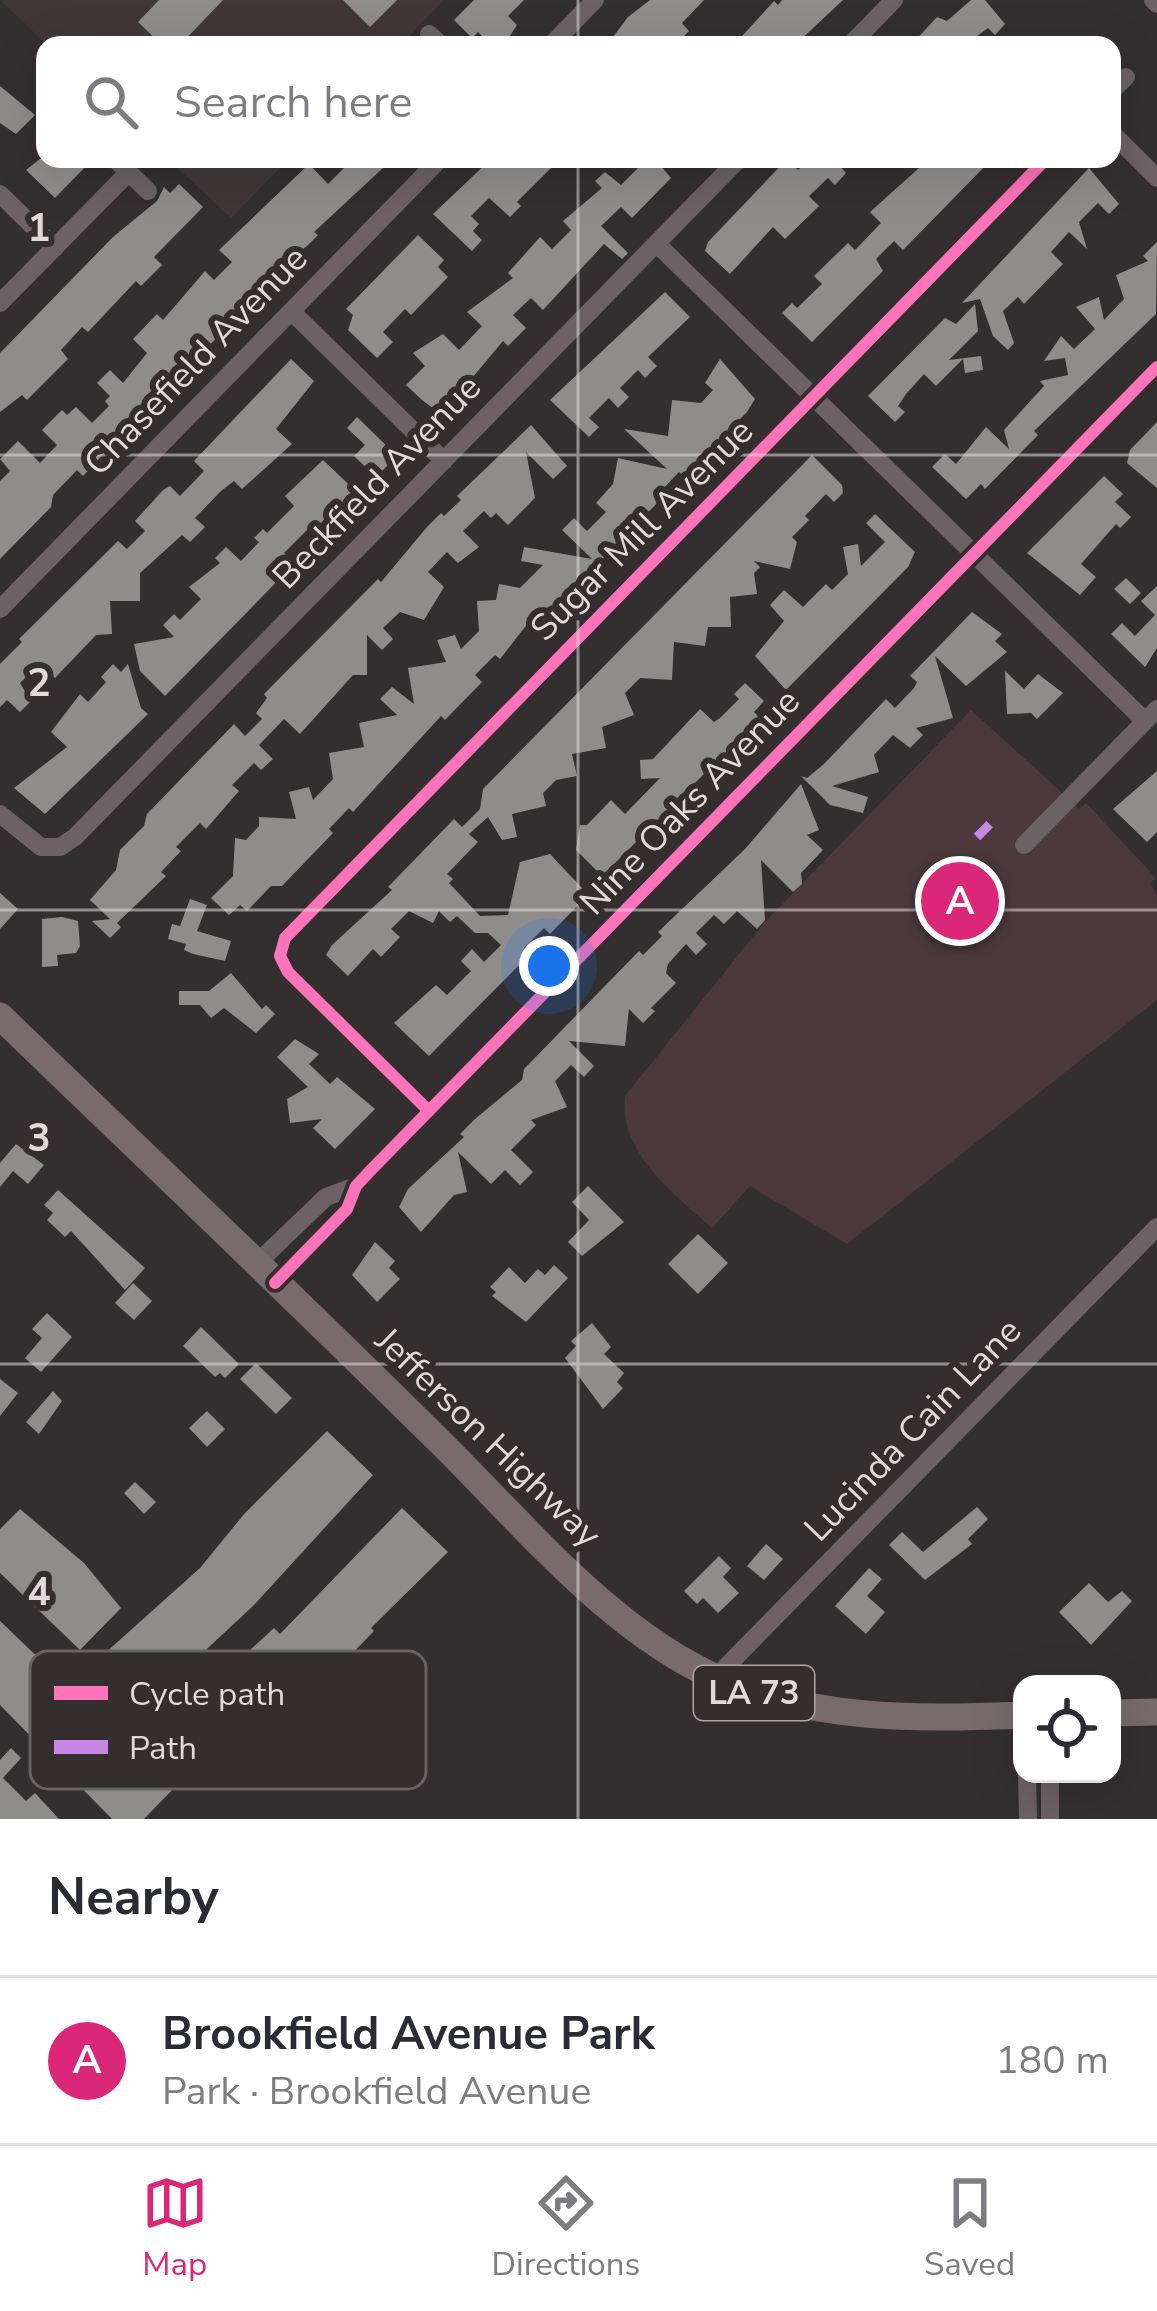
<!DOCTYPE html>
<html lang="en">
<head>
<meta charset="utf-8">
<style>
  :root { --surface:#fff; --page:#f2f2f3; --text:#2b2b33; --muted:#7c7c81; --line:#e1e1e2; --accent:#db2777 }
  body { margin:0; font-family:"Nunito Sans",sans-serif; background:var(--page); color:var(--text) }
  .controls { position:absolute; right:36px; bottom:36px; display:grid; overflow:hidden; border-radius:24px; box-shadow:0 12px 48px #0002 }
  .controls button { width:108px; height:108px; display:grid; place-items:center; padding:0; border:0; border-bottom:3px solid var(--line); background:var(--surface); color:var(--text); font:60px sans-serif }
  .you { position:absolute; left:549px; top:966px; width:42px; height:42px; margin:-30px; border:9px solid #fff; border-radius:50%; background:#1a73e8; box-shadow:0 0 0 18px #1a73e833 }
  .badge { display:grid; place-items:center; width:78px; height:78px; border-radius:50%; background:var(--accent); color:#fff; font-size:39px; font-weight:700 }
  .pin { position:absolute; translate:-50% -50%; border:6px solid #fff; box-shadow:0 3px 12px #0006 }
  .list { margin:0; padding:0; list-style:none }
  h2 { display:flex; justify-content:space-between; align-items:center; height:156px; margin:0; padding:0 48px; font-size:51px }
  h2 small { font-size:39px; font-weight:400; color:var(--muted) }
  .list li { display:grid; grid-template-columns:78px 1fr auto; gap:36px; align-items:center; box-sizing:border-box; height:168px; padding:0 48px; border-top:3px solid var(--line) }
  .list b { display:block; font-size:45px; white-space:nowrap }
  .list p { margin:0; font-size:39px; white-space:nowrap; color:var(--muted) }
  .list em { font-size:39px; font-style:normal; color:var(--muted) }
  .icon { flex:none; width:66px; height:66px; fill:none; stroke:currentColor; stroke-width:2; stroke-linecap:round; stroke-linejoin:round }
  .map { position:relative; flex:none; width:1157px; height:1819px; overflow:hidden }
  .search { position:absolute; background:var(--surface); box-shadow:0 12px 48px #0002; left:36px; right:36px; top:36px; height:132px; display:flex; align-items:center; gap:30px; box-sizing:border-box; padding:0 42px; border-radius:24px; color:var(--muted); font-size:45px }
  .sheet { height:324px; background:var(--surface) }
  nav { display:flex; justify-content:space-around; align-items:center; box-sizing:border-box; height:168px; border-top:3px solid var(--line); background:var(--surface); font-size:33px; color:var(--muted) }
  nav a { display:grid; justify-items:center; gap:6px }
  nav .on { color:var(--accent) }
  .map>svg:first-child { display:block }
  .built { fill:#423639 }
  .green { fill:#4b393e }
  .building { fill:#8f8c8c }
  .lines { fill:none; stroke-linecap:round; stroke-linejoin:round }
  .street { stroke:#6c6164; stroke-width:18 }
  .primary { stroke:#786a6d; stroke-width:27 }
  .quiet { stroke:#c787e3; stroke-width:9; stroke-dasharray:18 9; stroke-linecap:butt }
  .cycleway-casing { stroke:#342e2f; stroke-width:20 }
  .cycleway { stroke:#fb73b8; stroke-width:12 }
  .grid { fill:none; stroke:#dfdbdc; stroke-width:3; stroke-opacity:0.55 }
  .labels { text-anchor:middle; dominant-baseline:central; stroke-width:12; stroke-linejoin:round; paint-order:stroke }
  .shield { fill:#342e2f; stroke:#aca7a8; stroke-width:3 }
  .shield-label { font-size:33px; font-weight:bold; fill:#dfdbdc }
  .street-label { font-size:36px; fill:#dfdbdc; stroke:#342e2f }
  .key { fill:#342e2f; stroke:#676263; stroke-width:3 }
  .key-label { font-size:33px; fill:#dfdbdc }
  .grid-label { font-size:39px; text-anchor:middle; font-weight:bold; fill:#dfdbdc; stroke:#342e2f; stroke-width:12; stroke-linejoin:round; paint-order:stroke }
</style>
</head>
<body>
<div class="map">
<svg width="1157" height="1819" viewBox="0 0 1157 1819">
  <rect width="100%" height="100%" fill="#332f30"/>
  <path class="built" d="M 0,0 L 444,0 L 401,45 L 47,45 Z
    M 168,159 L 289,159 L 231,218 Z"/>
  <path class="green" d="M 971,710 L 1080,809 L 1086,803 L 1156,878 L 1151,883 L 1157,897 L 1157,1000 L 847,1244 L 750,1186 L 712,1228 C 674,1193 619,1154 625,1096 L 764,923 Z"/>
  <path class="building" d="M 159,0 L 223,0 L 180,45 L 162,45 L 138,22 Z
    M 343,0 L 397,0 L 370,27 Z
    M 474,0 L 524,0 L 508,16 L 517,25 L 504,45 L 491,45 L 478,32 L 472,38 L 454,20 Z
    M 650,0 L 704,0 L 682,23 L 689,31 L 676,45 L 607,45 L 628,17 Z
    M 782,0 L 843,0 L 795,45 L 734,45 L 774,1 L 778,5 Z
    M 971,0 L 985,0 L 1005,24 L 995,35 L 988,28 L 965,45 L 911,45 L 937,17 L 947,21 Z
    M 0,86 L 35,115 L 16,134 L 0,123 Z
    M 93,159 L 55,198 L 26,170 L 40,159 Z
    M 340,159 L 376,159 L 384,167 L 314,232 L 318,235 L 308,245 L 263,282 L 264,289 L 172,384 L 166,378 L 146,399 L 151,404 L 118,432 L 121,435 L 83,476 L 77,470 L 53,495 L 51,507 L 0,559 L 0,481 L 10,471 L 0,459 L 18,441 L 40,463 L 57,445 L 42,430 L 62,410 L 67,415 L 76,407 L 92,423 L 109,406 L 105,401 L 110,396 L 97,383 L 110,370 L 123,383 L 147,353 L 133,339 L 157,314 L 163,320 L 205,271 L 214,280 L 232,262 L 219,250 L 309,164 L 328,184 L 347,165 Z
    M 491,159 L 560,159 L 517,202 L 521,206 L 510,217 L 489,198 L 471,216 L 479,224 L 473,231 L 482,240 L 472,251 L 433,214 Z
    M 632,159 L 655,159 L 671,178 L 632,218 L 621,207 L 601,226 L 628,253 L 622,259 L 604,244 L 543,310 L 531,298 L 513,315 L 526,328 L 508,346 L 503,341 L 447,408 L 438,412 L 422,400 L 406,385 L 425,366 L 413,353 L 443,334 L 459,350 L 482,326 L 467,312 L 513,278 L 508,273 L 540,237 L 552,249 L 571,230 L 563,221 L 602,188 L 595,181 L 605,172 L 621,185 L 639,167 Z
    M 787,159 L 798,170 L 809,159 L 847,159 L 840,166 L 846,173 L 835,185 L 828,178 L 809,196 L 819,206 L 785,239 L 773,227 L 730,274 L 705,251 L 708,242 Z
    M 929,159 L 992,159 L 903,250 L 894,241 L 876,259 L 883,271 L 812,342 L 782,313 L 792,303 L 797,308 L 822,284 L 814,276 L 848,243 L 855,250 L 881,223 L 870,212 Z
    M 1089,168 L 1119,204 L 1109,214 L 1098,203 L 1079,222 L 1087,249 L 1069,232 L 1051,252 L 1063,264 L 1024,304 L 1018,297 L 1003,311 L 1014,343 L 1008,350 L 993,336 L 980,299 L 962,303 Z
    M 179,184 L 203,207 L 154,257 L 162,265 L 141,286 L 136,281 L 88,332 L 82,327 L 61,350 L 68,359 L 27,400 L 22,395 L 0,412 L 0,353 L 113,237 L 157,201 L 164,187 L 170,193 Z
    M 418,235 L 444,260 L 438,267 L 448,277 L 411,315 L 405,309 L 383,332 L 393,342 L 377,358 L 348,330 L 353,315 L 346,309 Z
    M 1157,242 L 1156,314 L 1034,431 L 1038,435 L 985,489 L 981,484 L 966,499 L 932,467 L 945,454 L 956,464 L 986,427 L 1009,449 L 1004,430 L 1044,386 L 1040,381 L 1068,375 L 1065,358 L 1044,361 L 1061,336 L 1074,349 L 1095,329 L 1076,307 L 1099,297 L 1104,320 L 1124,299 L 1116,275 L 1148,261 L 1143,256 Z
    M 665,292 L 690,317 L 648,357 L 657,366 L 645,378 L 638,370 L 620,388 L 629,397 L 618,408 L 609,398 L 589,418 L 599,427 L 589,437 L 550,400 Z
    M 975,304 L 978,331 L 949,360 L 981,356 L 983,370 L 965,373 L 963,359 L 936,386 L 924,374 L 906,394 L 898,406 L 905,412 L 895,422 L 868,396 L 945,318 L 956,324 Z
    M 291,359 L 314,381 L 276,429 L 292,444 L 242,489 L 234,481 L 221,491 L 195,518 L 205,527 L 190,542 L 182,535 L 140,573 L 140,601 L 110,601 L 112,634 L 96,635 L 55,678 L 40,663 L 20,683 L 31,701 L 20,712 L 7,700 L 0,707 L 0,664 L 22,642 L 19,639 L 118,541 L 127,549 L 145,531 L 135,521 L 163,490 L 170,486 L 180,496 L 204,471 L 194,461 Z
    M 720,359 L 755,399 L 747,412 L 684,476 L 679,472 L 660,492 L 664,496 L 539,624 L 532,618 L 500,659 L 495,655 L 475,675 L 482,682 L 445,720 L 441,716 L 353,812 L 349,808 L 329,829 L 333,833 L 282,886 L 271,886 L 247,911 L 240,905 L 229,915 L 211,898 L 233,876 L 235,838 L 246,840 L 259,826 L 259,817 L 296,819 L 289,792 L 309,787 L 313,800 L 333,779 L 329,753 L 364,747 L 359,723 L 397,715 L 380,699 L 392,687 L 414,704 L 408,668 L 446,662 L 437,640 L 455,635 L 461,649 L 479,631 L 477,601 L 496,600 L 499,584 L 520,588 L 543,565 L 521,561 L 524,547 L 592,559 L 562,530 L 574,518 L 587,531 L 606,512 L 596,503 L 613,484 L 618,458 L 667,469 L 624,429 L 668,436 L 672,400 L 701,403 L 713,390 L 705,383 Z
    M 357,417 L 397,456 L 382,471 L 373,474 L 354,456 L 365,445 L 347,428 Z
    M 1157,422 L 1157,488 L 1127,463 L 1130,450 Z
    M 531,425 L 567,466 L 553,479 L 526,452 L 535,498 L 508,525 L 496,513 L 491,518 L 484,511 L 463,531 L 479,547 L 458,563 L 447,552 L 428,572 L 444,587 L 424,620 L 400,612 L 383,628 L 393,639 L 382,650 L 367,635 L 367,675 L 353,675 L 300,734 L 284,719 L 259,745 L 273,759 L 261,770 L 254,763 L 232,785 L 239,791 L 206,829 L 200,823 L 176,847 L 181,851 L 161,872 L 166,876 L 117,923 L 121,927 L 110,938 L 92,921 L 110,919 L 90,900 L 116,870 L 120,850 L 144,826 L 147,814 L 234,724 L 245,736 L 262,719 L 256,713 L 267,698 L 264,694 L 378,579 L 381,582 L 427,527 L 441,513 L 444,516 L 461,500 L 457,496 Z
    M 812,455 L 842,485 L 843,493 L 834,502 L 826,494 L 805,516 L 809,520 L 792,537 L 797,542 L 790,569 L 754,561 L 760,567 L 754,573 L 757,594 L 730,597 L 731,627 L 708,627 L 705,646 L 674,642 L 672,680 L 640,678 L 625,693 L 634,715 L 602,727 L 606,748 L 572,754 L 577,776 L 556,780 L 543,793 L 546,806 L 512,814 L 517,837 L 502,840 L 488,817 L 469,834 L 478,842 L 447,874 L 453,879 L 449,883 L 480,916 L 508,915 L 520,862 L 550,854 L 582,888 L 578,893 L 584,899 L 550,934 L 544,928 L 524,948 L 530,954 L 429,1056 L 394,1023 L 436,985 L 447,995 L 471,971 L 461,961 L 472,949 L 484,962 L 501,945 L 488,933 L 475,933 L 457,916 L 450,922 L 439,911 L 433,923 L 409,911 L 391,929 L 400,937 L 381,957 L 373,949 L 348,976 L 326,955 L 332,945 L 392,890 L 388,887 L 454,819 L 462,827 L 480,809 L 483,789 Z
    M 323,460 L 361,496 L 325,533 L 318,536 L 309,528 L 284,553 L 295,563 L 165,696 L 140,671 L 134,644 L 174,637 L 163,625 L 174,614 L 180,620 L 201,599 L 189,587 L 220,563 L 215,558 L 226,547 L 241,561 L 259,542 L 254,538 L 263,529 L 267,533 L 294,506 L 285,496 Z
    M 1104,476 L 1123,494 L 1115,502 L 1131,517 L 1120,528 L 1116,524 L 1081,564 L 1096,577 L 1080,595 L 1027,553 Z
    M 875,514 L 915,552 L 908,567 L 786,690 L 755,656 L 784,621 L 770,605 L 784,590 L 803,607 L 826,584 L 832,590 L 848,574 L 843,547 L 858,544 L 861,566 L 885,542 L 866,523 Z
    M 1126,578 L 1141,593 L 1130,604 L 1114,589 Z
    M 1157,586 L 1157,648 L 1145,667 L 1111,634 L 1122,623 L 1135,636 L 1155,615 L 1141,601 Z
    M 972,612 L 1002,634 L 995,641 L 1007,652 L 966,686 L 935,656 L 953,718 L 916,728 L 923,735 L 910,748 L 893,735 L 874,755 L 879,772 L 832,786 L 868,797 L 863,813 L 830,805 L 801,776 L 807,778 L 824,764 L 886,699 L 895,708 L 914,688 L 917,682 L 910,676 Z
    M 113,664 L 121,672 L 128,664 L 141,708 L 148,714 L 45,814 L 14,788 L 67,747 L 51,732 L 80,694 L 88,702 L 106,682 L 101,677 Z
    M 1005,671 L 1024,689 L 1038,674 L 1063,693 L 1037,719 L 1031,713 L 1007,714 Z
    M 745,683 L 764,701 L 754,712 L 760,718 L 602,876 L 576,850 L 580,825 L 587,825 L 611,800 L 625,814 L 660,778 L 641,779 L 640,760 L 653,759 L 700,709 L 714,722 L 720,718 L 739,699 L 734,694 Z
    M 1157,771 L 1157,832 L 1147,842 L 1113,809 Z
    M 801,784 L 819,830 L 807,835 L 823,850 L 801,873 L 802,884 L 793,892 L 761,860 L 765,920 L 757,929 L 737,911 L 724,924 L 714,915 L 696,933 L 707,944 L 696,955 L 686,944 L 668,964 L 666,973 L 676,983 L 651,1008 L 655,1011 L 643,1023 L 629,1009 L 625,1046 L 569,1041 L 594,1066 L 584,1077 L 571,1065 L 555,1081 L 567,1107 L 531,1120 L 536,1125 L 511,1150 L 533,1172 L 520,1185 L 505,1170 L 491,1184 L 458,1152 L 467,1192 L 454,1195 L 421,1232 L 399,1207 L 408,1189 L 464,1137 L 460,1134 L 475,1119 L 522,1080 L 524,1069 L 639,951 L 643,955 L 662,936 L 658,932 L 745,849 Z
    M 0,893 L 18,909 L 0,929 Z
    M 190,899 L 207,905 L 197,931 L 231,941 L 225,961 L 193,954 L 184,950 L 186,944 L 168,939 L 172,924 L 180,926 Z
    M 62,917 L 78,921 L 80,946 L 76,953 L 57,955 L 58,966 L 42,967 L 42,919 Z
    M 231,973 L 262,1009 L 266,1005 L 275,1014 L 256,1033 L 224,1008 L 211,1018 L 200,1005 L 179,1005 L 179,991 L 209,991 Z
    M 295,1039 L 319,1054 L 309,1064 L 330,1084 L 337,1077 L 375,1109 L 335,1149 L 313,1128 L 322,1119 L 290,1123 L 287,1099 L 308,1087 L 277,1057 Z
    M 16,1144 L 44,1165 L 28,1184 L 13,1171 L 0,1187 L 0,1163 Z
    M 588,1186 L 624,1222 L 582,1256 L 568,1242 L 589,1220 L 572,1202 Z
    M 58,1190 L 145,1268 L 125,1290 L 71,1231 L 65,1237 L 47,1220 L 53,1213 L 44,1205 Z
    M 698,1234 L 728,1263 L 698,1294 L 668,1264 Z
    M 375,1242 L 395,1261 L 389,1268 L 400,1279 L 377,1302 L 352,1275 Z
    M 554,1265 L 568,1278 L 526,1322 L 492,1296 L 496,1292 L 490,1287 L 509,1267 L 525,1283 L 538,1269 L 545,1275 Z
    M 133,1283 L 152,1301 L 134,1320 L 115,1303 Z
    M 47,1313 L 72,1337 L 41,1372 L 25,1358 L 42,1338 L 32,1329 Z
    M 592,1323 L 611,1347 L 604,1354 L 624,1373 L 617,1382 L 623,1388 L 603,1409 L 565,1358 L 576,1346 L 571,1341 Z
    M 201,1327 L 239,1364 L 225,1378 L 220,1373 L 215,1377 L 183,1346 Z
    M 256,1363 L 292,1398 L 276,1414 L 240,1379 Z
    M 0,1379 L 18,1393 L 0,1416 Z
    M 53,1391 L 62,1401 L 39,1434 L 26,1422 Z
    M 207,1411 L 225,1429 L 207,1447 L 189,1428 Z
    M 327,1431 L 373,1475 L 253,1606 L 135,1716 L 91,1669 L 94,1663 L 200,1568 L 245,1513 Z
    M 135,1482 L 156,1502 L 144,1514 L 124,1493 Z
    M 977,1507 L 988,1519 L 968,1539 L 972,1544 L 925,1580 L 889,1545 L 902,1532 L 923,1552 Z
    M 402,1508 L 448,1552 L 371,1628 L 374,1631 L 340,1666 L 334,1661 L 270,1715 L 203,1782 L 159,1734 L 274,1628 L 280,1634 Z
    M 20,1509 L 84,1563 L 121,1608 L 80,1650 L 0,1573 L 0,1529 Z
    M 766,1544 L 783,1559 L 764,1580 L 747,1566 Z
    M 719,1556 L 731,1568 L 723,1577 L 739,1593 L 718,1613 L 703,1598 L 697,1604 L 684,1591 Z
    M 869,1568 L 882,1579 L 867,1596 L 885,1612 L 866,1634 L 835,1606 Z
    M 1089,1583 L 1108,1602 L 1122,1591 L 1132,1601 L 1091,1645 L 1059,1612 Z
    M 0,1621 L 174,1788 L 144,1819 L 112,1819 L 0,1705 Z
    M 11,1748 L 21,1758 L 3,1778 L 26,1801 L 35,1793 L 59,1819 L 0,1819 L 0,1760 Z"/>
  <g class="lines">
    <path class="street" d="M 1153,0 L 1157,4
      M 429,34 L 441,45
      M 551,45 L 595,0
      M 850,45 L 894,0
      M 1112,91 L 1126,77
      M 1112,133 L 1157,178
      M 115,159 L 148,191
      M 0,194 L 55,248
      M 657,244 L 1145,721
      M 0,303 L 129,172
      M 291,311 L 444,461
      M 0,609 L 440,159
      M 0,814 L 41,847 L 60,847 L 75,837 L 739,159
      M 1024,845 L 1157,709
      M 429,1111 L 288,972 L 280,956 L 285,938 L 1046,159
      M 256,1264 L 326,1197 L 356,1186
      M 275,1283 L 347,1209 L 356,1186 L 371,1170 L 1157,367
      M 716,1677 L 1157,1227
      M 1027,1774 L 1028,1819
      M 1050,1774 L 1050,1819"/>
    <path class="primary" d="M 0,1016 C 146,1157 293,1296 437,1439 C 522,1522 608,1630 719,1679 C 816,1721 918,1719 1022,1715
      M 1112,1713 L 1157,1712"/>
    <path class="quiet" d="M 977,837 L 996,818"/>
    <defs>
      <path id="cycleway" d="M 429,1111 L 288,972 L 280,956 L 285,938 L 1046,159
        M 275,1283 L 347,1209 L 356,1186 L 371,1170 L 1157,367"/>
    </defs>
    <use href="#cycleway" class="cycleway-casing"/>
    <use href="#cycleway" class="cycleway"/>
  </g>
  <path class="grid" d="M 578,0 L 578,45M 578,159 L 578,1819M 0,455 L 1157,455M 0,910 L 1157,910M 0,1364 L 1157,1364"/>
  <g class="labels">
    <rect class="shield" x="694" y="1666" width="120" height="54" rx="9"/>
    <g class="shield-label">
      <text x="754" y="1693">LA 73</text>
    </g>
    <g class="street-label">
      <text transform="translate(196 361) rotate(-46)">Chasefield Avenue</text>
      <text transform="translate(377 482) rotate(-46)">Beckfield Avenue</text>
      <text transform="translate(642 530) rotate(-45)">Sugar Mill Avenue</text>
      <text transform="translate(690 802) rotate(-46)">Nine Oaks Avenue</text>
      <text transform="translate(913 1430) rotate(-46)">Lucinda Cain Lane</text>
      <text transform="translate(488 1438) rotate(44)">Jefferson Highway</text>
    </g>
  </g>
  <rect x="30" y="1651" width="396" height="138" rx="18" class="key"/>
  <rect x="54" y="1686" width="54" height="14" fill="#fb73b8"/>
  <rect x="54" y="1740" width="54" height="14" fill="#c787e3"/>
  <g class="key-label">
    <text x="129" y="1705">Cycle path</text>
    <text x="129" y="1759">Path</text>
  </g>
  <g class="grid-label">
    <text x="39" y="241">1</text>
    <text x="39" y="696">2</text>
    <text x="39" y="1151">3</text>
    <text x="39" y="1605">4</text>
  </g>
</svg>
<div class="controls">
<button><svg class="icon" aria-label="locate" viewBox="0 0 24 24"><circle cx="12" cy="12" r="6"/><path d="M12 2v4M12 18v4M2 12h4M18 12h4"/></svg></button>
</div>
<div class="you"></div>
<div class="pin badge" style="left:960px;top:901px">A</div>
<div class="search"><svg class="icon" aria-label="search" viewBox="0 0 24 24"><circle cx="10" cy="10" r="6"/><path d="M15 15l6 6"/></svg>Search here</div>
</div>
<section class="sheet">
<h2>Nearby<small></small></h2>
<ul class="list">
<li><span class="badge">A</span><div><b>Brookfield Avenue Park</b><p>Park · Brookfield Avenue</p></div><em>180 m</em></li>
</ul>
</section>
<nav>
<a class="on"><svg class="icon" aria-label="map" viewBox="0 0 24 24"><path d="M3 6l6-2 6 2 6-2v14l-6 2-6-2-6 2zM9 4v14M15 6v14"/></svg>Map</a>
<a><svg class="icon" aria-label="directions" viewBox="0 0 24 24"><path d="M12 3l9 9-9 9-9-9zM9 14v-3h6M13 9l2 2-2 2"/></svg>Directions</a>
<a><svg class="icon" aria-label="saved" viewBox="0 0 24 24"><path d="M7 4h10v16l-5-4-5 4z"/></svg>Saved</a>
</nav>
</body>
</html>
